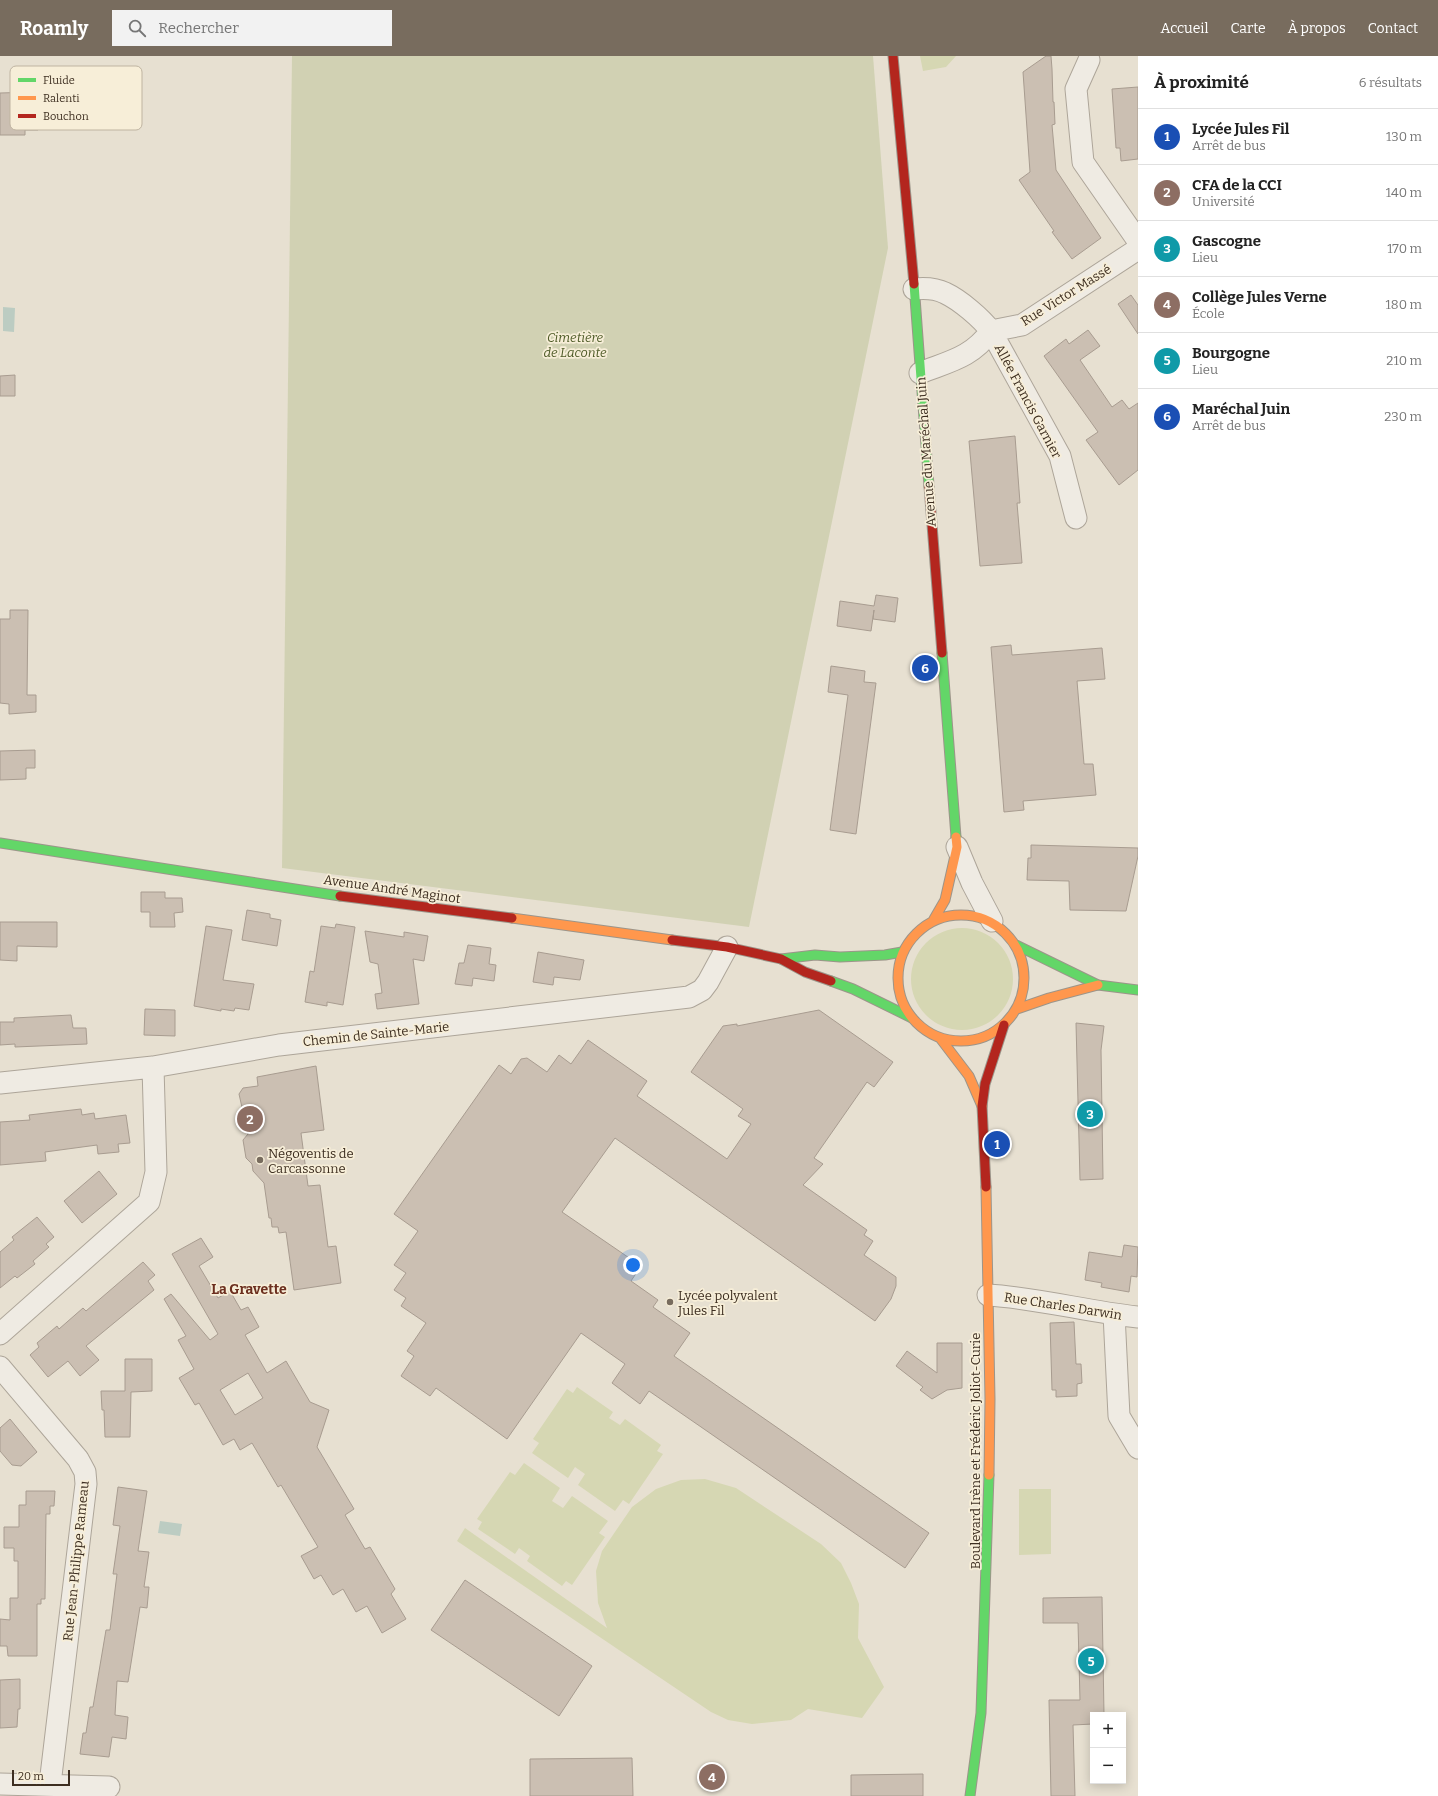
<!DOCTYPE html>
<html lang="fr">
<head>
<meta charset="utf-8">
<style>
  :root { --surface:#fff; --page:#f2f2f2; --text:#222; --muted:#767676; --line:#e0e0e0; --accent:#786c5e }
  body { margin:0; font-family:Bitter,serif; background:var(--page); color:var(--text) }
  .controls { position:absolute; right:12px; bottom:12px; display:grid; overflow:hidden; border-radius:0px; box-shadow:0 2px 10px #0003 }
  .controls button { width:36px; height:36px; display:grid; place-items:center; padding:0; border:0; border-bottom:1px solid var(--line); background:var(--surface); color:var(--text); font:20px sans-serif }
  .scale { position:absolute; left:12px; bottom:10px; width:58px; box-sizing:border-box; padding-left:4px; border:2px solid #3d2e20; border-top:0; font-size:11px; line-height:14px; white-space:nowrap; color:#3d2e20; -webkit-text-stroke:3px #f7eed8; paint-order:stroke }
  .you { position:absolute; left:633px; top:1209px; width:14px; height:14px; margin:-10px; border:3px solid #fff; border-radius:50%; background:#1a73e8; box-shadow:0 0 0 6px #1a73e833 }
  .badge { display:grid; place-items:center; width:26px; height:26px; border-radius:50%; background:var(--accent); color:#fff; font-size:13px; font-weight:700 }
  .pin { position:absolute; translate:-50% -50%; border:2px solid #fff; box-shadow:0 1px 4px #0006 }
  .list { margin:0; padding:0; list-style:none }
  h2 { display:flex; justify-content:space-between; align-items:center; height:52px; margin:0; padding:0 16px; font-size:17px }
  h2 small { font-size:13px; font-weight:400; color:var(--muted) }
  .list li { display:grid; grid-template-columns:26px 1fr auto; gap:12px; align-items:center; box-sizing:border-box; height:56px; padding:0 16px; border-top:1px solid var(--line) }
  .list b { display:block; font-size:15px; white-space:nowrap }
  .list p { margin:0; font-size:13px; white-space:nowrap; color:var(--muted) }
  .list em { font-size:13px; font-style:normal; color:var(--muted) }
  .icon { flex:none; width:22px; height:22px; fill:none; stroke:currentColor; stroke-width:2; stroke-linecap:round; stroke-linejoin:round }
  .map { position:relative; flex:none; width:1138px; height:1740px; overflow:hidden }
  header { display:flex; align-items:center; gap:24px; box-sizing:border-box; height:56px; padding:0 20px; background:var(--accent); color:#fff }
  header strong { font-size:19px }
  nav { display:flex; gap:22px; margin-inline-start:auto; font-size:14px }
  .search { width:280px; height:36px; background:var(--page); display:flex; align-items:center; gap:10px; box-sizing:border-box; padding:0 14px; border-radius:0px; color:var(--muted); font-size:15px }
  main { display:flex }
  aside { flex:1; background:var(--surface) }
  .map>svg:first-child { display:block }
  .green { fill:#d6d7b3 }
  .cemetery { fill:#d1d1b3 }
  .water { fill:#bcccc2 }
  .building { fill:#cbbfb2; stroke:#a89c90; fill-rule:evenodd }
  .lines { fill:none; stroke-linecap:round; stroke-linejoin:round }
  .street-casing { stroke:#ada599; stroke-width:23 }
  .fast-casing { stroke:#9c958a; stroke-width:11 }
  .slow-casing { stroke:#9c958a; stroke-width:11 }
  .jam-casing { stroke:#9c958a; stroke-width:11 }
  .street { stroke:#efebe3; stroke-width:21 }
  .fast { stroke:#63d668; stroke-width:9 }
  .slow { stroke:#ff974d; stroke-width:9 }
  .jam { stroke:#b3261e; stroke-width:9 }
  .poi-dot { fill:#786c5e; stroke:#f7eed8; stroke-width:1.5 }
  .labels { text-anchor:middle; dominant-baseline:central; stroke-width:3.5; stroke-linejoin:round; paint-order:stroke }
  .street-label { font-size:13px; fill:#3d2e20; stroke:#f7eed8 }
  .park-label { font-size:13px; font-style:italic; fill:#4d5a26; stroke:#f7eed8 }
  .poi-label { font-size:13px; fill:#3d2e20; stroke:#f7eed8; text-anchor:start }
  .neighbourhood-label { font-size:14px; font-weight:bold; fill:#6b2e1e; stroke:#f7eed8 }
  .key { fill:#f7eed8; stroke:#bfb4a1; stroke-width:1 }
  .key-label { font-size:11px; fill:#3d2e20 }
</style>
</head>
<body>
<header>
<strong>Roamly</strong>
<div class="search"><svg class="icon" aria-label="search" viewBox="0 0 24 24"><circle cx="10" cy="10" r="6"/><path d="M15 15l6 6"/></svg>Rechercher</div>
<nav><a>Accueil</a><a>Carte</a><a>À propos</a><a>Contact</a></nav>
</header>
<main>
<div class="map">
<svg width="1138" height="1740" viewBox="0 0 1138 1740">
  <rect width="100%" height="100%" fill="#e7e0d1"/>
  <path class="green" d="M 920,0 L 956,0 L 946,11 L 923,15 Z
    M911 923a51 51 0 1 1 102 0a51 51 0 1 1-102 0Z
    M 577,1331 L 613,1356 L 609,1362 L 620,1369 L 625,1363 L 661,1389 L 657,1395 L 663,1398 L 629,1448 L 623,1444 L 615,1455 L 578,1429 L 585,1418 L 575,1411 L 568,1422 L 532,1397 L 539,1387 L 533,1383 L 567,1333 L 573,1337 Z
    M 524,1407 L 560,1432 L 552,1445 L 563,1452 L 572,1440 L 608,1465 L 599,1477 L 605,1481 L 572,1529 L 566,1525 L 562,1530 L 527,1505 L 530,1500 L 519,1492 L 515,1498 L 478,1473 L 482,1466 L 477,1463 L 510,1416 L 515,1419 Z
    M 705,1423 L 736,1432 L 821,1488 L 841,1507 L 851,1527 L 859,1548 L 858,1582 L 884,1631 L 862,1662 L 808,1653 L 791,1664 L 752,1668 L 728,1664 L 711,1656 L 457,1485 L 465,1472 L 607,1572 L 598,1547 L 596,1515 L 602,1495 L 632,1451 L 656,1433 L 681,1424 Z
    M 1019,1433 L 1051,1433 L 1051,1498 L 1019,1499 Z"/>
  <path class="cemetery" d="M 292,0 L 873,0 L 888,192 L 749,871 L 282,812 Z"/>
  <path class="water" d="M 3,251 L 15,252 L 14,276 L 3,275 Z
    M 160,1465 L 182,1468 L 180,1480 L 158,1477 Z"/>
  <path class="building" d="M 1046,0 L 1051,0 L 1052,13 L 1053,46 L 1054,46 L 1055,68 L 1052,69 L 1056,114 L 1101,182 L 1072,203 L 1052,176 L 1054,175 L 1019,124 L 1030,116 L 1023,16 Z
    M 1138,31 L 1138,103 L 1121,105 L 1120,92 L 1116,92 L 1112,33 Z
    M 35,36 L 35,40 L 39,40 L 38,74 L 25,74 L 25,79 L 0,79 L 0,37 Z
    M 1131,239 L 1138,249 L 1138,278 L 1118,248 Z
    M 1088,274 L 1100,290 L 1080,304 L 1112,351 L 1122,344 L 1129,353 L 1138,347 L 1138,414 L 1119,429 L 1086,384 L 1098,376 L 1044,300 L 1066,283 L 1069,288 Z
    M 15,319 L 15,340 L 0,340 L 0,320 Z
    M 1015,380 L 1020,447 L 1017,447 L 1022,507 L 980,510 L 969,385 Z
    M 876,539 L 898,542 L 895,566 L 873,563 L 874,554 L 871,575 L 837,570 L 840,545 L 874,550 Z
    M 10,554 L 28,554 L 27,639 L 36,639 L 36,656 L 9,658 L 9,648 L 0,647 L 0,563 L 10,563 Z
    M 1011,589 L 1012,599 L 1102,592 L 1105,623 L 1077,625 L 1084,708 L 1093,708 L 1096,739 L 1023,745 L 1024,754 L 1004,756 L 991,591 Z
    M 831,610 L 865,615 L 864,626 L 876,627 L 856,778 L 830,774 L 848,639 L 828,636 Z
    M 35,694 L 35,712 L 26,712 L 26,723 L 0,724 L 0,695 Z
    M 1031,789 L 1138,792 L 1138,800 L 1126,855 L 1070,854 L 1069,825 L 1027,824 L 1028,802 L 1031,802 Z
    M 141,836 L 165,836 L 165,842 L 182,842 L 183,856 L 174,857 L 175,871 L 150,871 L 150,856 L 141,856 Z
    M 247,854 L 270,858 L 270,862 L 281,864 L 277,890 L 242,884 Z
    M 0,866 L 57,866 L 57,891 L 17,890 L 17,905 L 0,904 Z
    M 336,868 L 355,871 L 343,949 L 327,946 L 327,950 L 305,946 L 310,915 L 314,916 L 321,870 L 335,872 Z
    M 206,870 L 232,874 L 223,924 L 254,928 L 249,954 L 235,952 L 234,955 L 221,953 L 221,955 L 194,950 Z
    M 365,875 L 404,881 L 404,876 L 428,880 L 424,905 L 413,903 L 419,948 L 377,953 L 375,938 L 382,937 L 378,908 L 370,906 Z
    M 468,889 L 491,892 L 489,908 L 496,909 L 494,925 L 473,922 L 472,930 L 455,928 L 459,907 L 464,907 Z
    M 538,896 L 584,904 L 580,924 L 554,921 L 553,929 L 533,926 Z
    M 145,953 L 175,954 L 175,980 L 144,979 Z
    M 819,954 L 893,1006 L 874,1031 L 867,1026 L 814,1102 L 823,1108 L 803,1129 L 867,1174 L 864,1179 L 873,1185 L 864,1199 L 896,1221 L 896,1230 L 891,1243 L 875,1265 L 615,1082 L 562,1156 L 641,1210 L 631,1225 L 658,1244 L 653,1251 L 690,1277 L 674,1300 L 929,1477 L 905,1512 L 649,1335 L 640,1348 L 612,1327 L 625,1308 L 581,1277 L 507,1383 L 436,1332 L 430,1340 L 401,1320 L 414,1300 L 407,1295 L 426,1267 L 401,1250 L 406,1242 L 394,1234 L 406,1217 L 394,1209 L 418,1175 L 394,1158 L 499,1009 L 511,1018 L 521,1003 L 527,1002 L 547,1016 L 559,999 L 571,1008 L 588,984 L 647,1025 L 637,1040 L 727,1103 L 751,1068 L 738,1060 L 743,1053 L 691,1016 L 723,970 L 737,968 L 737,970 Z
    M 71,959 L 73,972 L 86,972 L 87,988 L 15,991 L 15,988 L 0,989 L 0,966 L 14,966 L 14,962 Z
    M 1076,967 L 1104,970 L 1101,994 L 1103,1123 L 1080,1124 Z
    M 316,1010 L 324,1074 L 301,1077 L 308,1130 L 320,1129 L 328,1191 L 336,1190 L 341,1227 L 294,1234 L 286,1176 L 279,1177 L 278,1171 L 272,1171 L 271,1162 L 269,1162 L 264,1127 L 253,1115 L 252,1108 L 246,1102 L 243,1084 L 248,1078 L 239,1038 L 243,1032 L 258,1030 L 257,1021 Z
    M 81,1053 L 82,1059 L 94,1057 L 95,1063 L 126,1059 L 130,1087 L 118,1088 L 119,1096 L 98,1098 L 97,1089 L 45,1096 L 46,1105 L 0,1109 L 0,1066 L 30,1064 L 29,1059 Z
    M 99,1115 L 117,1138 L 82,1167 L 64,1145 Z
    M 37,1161 L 54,1181 L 46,1188 L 49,1191 L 33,1205 L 35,1208 L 17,1222 L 15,1220 L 0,1232 L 0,1196 L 14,1184 L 12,1181 Z
    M 201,1182 L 213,1201 L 199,1210 L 218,1242 L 230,1235 L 241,1254 L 248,1251 L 259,1271 L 245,1279 L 267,1317 L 286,1305 L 310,1346 L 329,1354 L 317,1391 L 354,1453 L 345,1459 L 365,1493 L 370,1491 L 395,1533 L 391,1538 L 406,1563 L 382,1577 L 367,1550 L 356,1556 L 343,1533 L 333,1539 L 321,1519 L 314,1523 L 301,1500 L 318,1491 L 281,1429 L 278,1431 L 252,1387 L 240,1394 L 234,1383 L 223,1389 L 199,1347 L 195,1349 L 179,1322 L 194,1313 L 178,1284 L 186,1280 L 164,1243 L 171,1238 L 210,1284 L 218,1278 L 172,1198 ZM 248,1317 L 263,1342 L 235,1359 L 220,1334 Z
    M 1124,1189 L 1138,1191 L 1137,1221 L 1131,1220 L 1129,1236 L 1101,1231 L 1102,1227 L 1085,1224 L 1089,1196 L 1122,1201 Z
    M 143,1206 L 155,1219 L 148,1225 L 154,1234 L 86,1290 L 99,1304 L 80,1320 L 68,1305 L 48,1321 L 30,1299 L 39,1291 L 37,1287 L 57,1270 L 59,1273 L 83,1252 L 86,1255 Z
    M 1074,1266 L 1076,1308 L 1081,1308 L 1082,1327 L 1077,1328 L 1077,1340 L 1056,1341 L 1056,1334 L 1052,1334 L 1050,1267 Z
    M 937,1287 L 962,1287 L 962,1332 L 947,1334 L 932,1343 L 920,1334 L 923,1331 L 896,1310 L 907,1295 L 937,1317 Z
    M 125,1303 L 152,1303 L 152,1335 L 131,1336 L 130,1381 L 105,1381 L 104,1354 L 102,1354 L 101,1335 L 125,1335 Z
    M 10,1363 L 37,1396 L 21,1410 L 12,1409 L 0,1395 L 0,1372 Z
    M 118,1431 L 147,1435 L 138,1495 L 149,1496 L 144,1531 L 149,1531 L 147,1552 L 140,1551 L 128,1626 L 117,1625 L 115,1659 L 128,1661 L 126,1683 L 112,1681 L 109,1701 L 80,1698 L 83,1677 L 86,1677 L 90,1651 L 93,1651 L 106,1574 L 110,1574 L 117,1518 L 113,1518 L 120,1470 L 113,1469 Z
    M 26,1435 L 55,1435 L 54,1450 L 50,1450 L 50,1458 L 46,1458 L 45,1543 L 41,1543 L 41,1548 L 37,1548 L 37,1600 L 8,1600 L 7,1590 L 0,1590 L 0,1563 L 10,1564 L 10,1542 L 18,1542 L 18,1505 L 14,1505 L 14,1492 L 4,1492 L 4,1471 L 19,1471 L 19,1449 L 26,1449 Z
    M 465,1524 L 592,1610 L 559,1660 L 431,1574 Z
    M 1102,1541 L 1104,1659 L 1093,1659 L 1093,1668 L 1073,1669 L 1075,1740 L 1051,1740 L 1049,1644 L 1080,1644 L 1078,1567 L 1043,1567 L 1043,1542 Z
    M 20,1623 L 20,1653 L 18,1653 L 17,1671 L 0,1672 L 0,1624 Z
    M 632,1702 L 633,1740 L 530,1740 L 530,1703 Z
    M 923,1718 L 923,1740 L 851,1740 L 851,1719 Z"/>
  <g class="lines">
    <defs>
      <path id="street" d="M 1089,4 L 1076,33 L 1083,106 L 1138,185
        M 914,233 C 924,232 935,232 945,237 C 960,244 981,262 991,275 C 971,302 950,305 920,317
        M 1076,462 L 1060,400 L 991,275 L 1022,269 L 1138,193
        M 957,791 L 972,827 L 992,865
        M 0,1027 L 153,1011 L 279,989 L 689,941 L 702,934 L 708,926 L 727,891
        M 988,1239 C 1039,1242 1088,1256 1138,1261
        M 1114,1258 L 1119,1360 L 1138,1392
        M 0,1278 L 149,1146 L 156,1116 L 153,1011
        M 0,1311 L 78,1403 L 85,1416 L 86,1428 L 50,1728
        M 0,1728 L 109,1731"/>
      <path id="fast" d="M 914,228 L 929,430
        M 942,597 L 956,781
        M 0,787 L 340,840
        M 1016,889 L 1098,929 L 1138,934
        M 781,903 L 815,899 L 840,901 L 885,899 L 902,896
        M 831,925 L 853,933 L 912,962
        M 970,1740 L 981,1657 L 989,1419"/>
      <path id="slow" d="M898 922a63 63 0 1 1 126 0a63 63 0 1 1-126 0Z
        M 512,862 L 672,884
        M 934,863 L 945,844 L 957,791 L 956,781
        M 1017,953 L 1049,942 L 1098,929
        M 940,982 L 969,1020 L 982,1050
        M 986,1131 L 990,1343 L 989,1419"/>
      <path id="jam" d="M 893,0 L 914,228
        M 929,430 L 942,597
        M 340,840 L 512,862
        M 672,884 L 727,891 L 781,903 L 805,916 L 831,925
        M 986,1131 L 982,1050 L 985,1028 L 1004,969"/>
    </defs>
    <use href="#street" class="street-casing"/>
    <use href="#fast" class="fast-casing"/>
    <use href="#slow" class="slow-casing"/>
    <use href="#jam" class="jam-casing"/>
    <use href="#street" class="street"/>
    <use href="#fast" class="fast"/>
    <use href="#slow" class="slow"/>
    <use href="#jam" class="jam"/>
  </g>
  <g class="poi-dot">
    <circle cx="260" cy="1104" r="4"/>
    <circle cx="670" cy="1246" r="4"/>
  </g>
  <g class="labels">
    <g class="street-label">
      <text transform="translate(1066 239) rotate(-32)">Rue Victor Massé</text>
      <text transform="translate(1028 345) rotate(62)">Allée Francis Garnier</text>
      <text transform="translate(926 396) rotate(-94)">Avenue du Maréchal Juin</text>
      <text transform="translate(392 833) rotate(8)">Avenue André Maginot</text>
      <text transform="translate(376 978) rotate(-6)">Chemin de Sainte-Marie</text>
      <text transform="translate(1063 1250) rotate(9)">Rue Charles Darwin</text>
      <text transform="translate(975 1395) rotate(-90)">Boulevard Irène et Frédéric Joliot-Curie</text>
      <text transform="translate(76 1505) rotate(-84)">Rue Jean-Philippe Rameau</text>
    </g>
    <g class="park-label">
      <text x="575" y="281">Cimetière<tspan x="575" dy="15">de Laconte</tspan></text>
    </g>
    <g class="poi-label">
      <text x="268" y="1097">Négoventis de<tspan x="268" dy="15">Carcassonne</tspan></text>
      <text x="678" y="1239">Lycée polyvalent<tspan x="678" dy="15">Jules Fil</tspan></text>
    </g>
    <g class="neighbourhood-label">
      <text x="249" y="1233">La Gravette</text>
    </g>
  </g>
  <rect x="10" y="10" width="132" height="64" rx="6" class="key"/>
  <rect x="18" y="22" width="18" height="4" fill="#63d668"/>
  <rect x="18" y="40" width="18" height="4" fill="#ff974d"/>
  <rect x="18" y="58" width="18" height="4" fill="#b3261e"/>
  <g class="key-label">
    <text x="43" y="28">Fluide</text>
    <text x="43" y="46">Ralenti</text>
    <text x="43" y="64">Bouchon</text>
  </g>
</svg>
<div class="controls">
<button>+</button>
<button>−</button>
</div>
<div class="scale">20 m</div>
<div class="you"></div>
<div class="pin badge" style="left:997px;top:1088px;background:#1a4fb4">1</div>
<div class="pin badge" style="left:250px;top:1063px;background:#8d6e63">2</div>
<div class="pin badge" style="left:1090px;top:1058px;background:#0f9aa8">3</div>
<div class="pin badge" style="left:712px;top:1721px;background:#8d6e63">4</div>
<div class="pin badge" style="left:1091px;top:1605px;background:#0f9aa8">5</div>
<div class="pin badge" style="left:925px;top:612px;background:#1a4fb4">6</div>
</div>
<aside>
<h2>À proximité<small>6 résultats</small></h2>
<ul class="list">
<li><span class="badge" style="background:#1a4fb4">1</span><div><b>Lycée Jules Fil</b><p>Arrêt de bus</p></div><em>130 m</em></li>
<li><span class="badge" style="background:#8d6e63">2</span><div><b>CFA de la CCI</b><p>Université</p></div><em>140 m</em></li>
<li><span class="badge" style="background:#0f9aa8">3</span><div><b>Gascogne</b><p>Lieu</p></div><em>170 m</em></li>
<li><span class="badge" style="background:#8d6e63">4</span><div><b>Collège Jules Verne</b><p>École</p></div><em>180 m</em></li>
<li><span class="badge" style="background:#0f9aa8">5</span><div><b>Bourgogne</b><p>Lieu</p></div><em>210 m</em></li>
<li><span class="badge" style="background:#1a4fb4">6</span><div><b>Maréchal Juin</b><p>Arrêt de bus</p></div><em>230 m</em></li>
</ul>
</aside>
</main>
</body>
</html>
